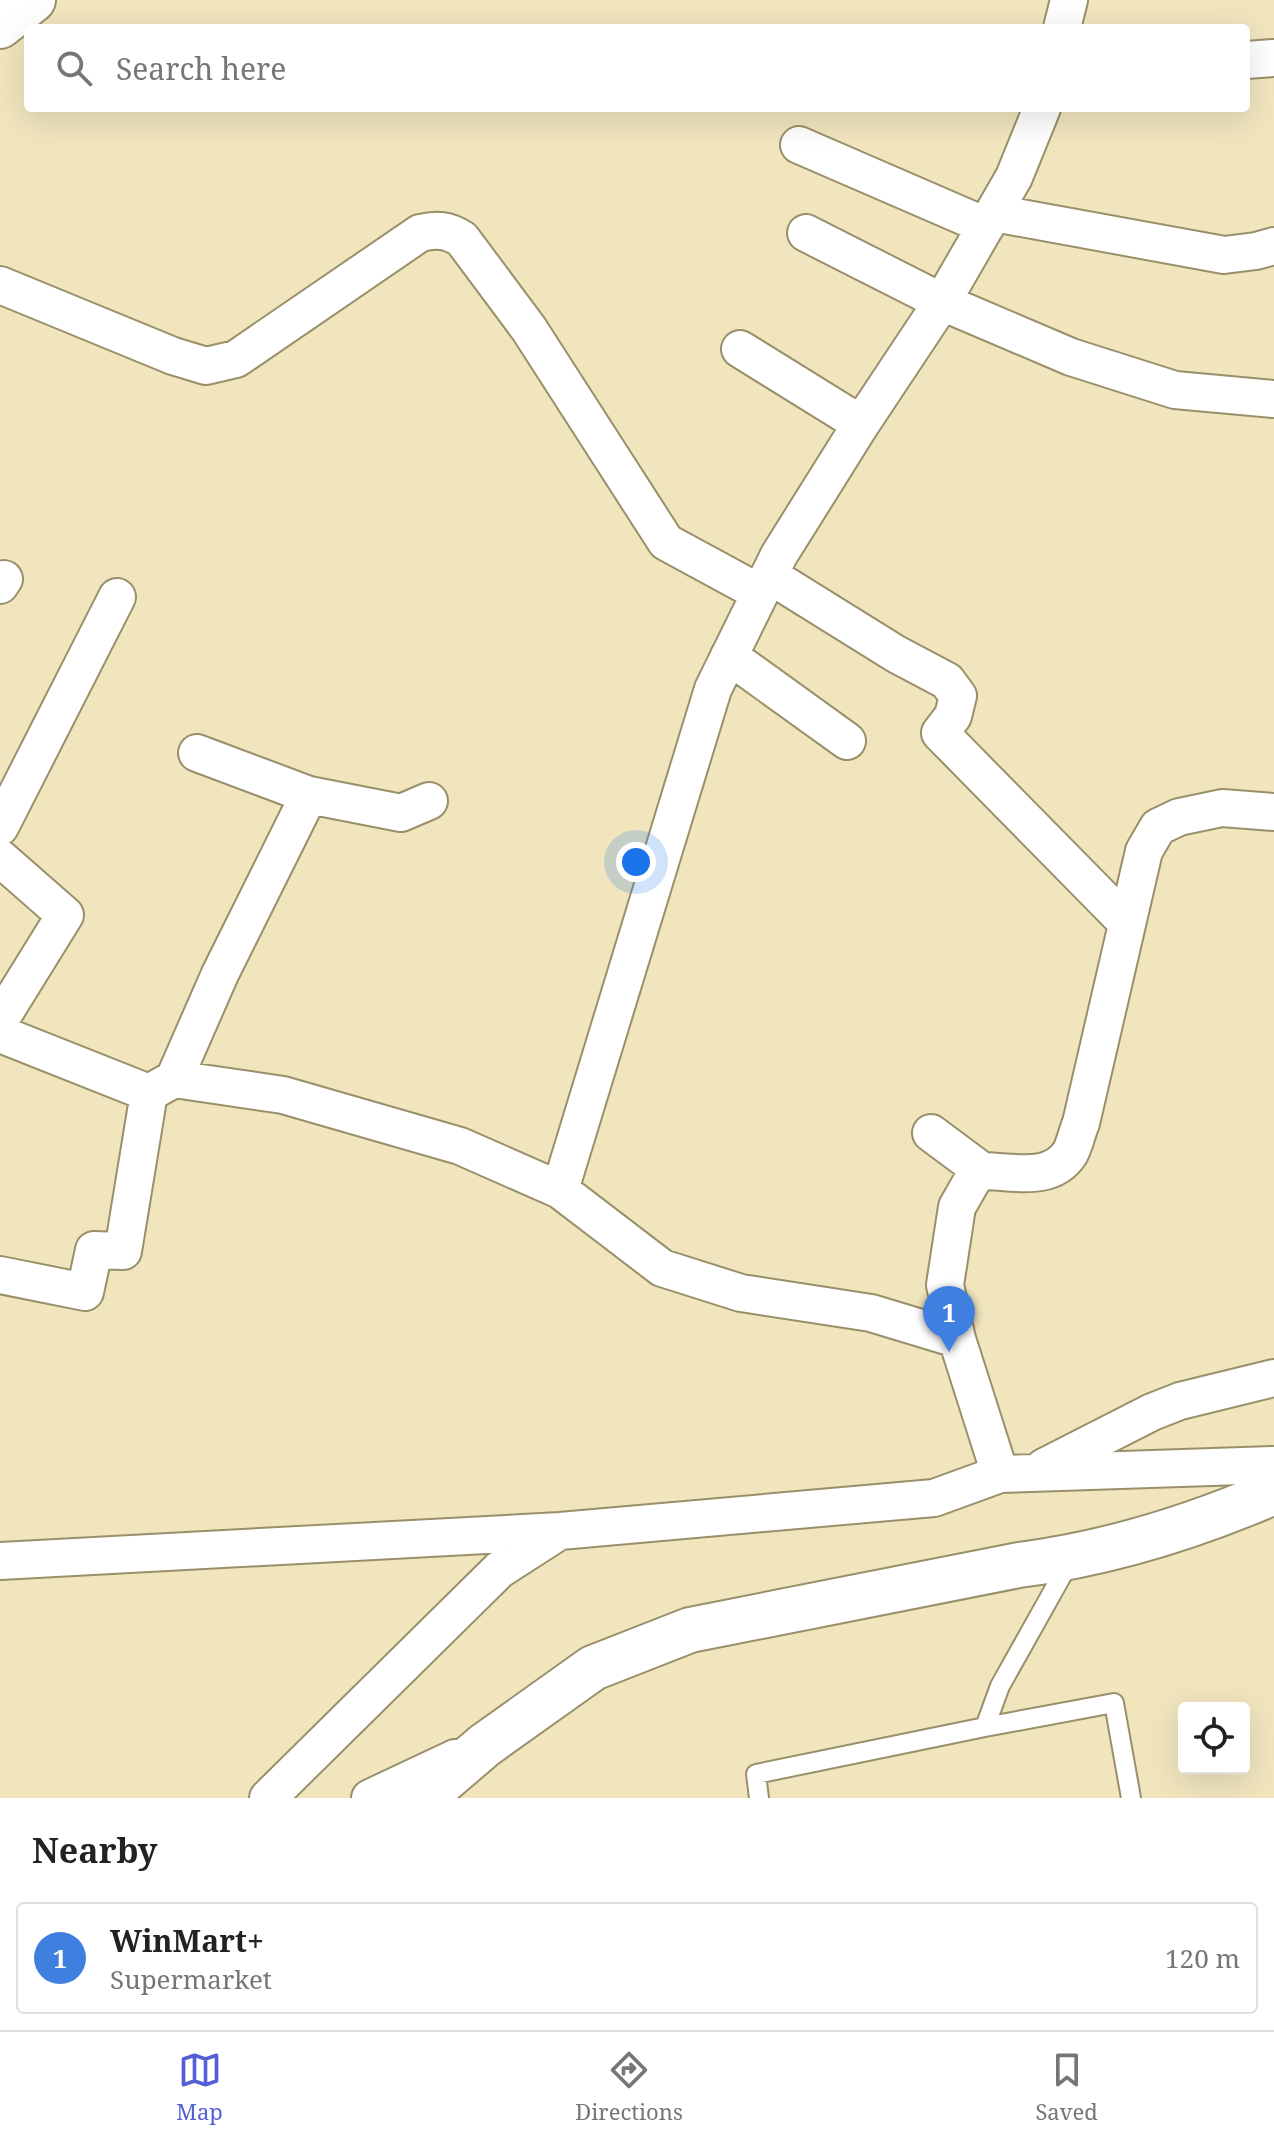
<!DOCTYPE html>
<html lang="en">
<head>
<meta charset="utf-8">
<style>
  :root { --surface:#fff; --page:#f2f2f2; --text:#222; --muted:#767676; --line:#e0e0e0; --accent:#545fd6 }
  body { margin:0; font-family:"Noto Serif",serif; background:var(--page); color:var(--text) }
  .controls { position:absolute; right:24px; bottom:24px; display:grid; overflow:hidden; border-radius:8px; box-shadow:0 8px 32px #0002 }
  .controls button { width:72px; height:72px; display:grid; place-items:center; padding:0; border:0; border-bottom:2px solid var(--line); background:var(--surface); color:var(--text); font:40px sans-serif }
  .you { position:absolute; left:636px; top:862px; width:28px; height:28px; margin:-20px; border:6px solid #fff; border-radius:50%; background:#1a73e8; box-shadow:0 0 0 12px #1a73e833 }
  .badge { display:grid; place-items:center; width:52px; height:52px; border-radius:50%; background:var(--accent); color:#fff; font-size:26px; font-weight:700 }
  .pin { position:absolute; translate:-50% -66px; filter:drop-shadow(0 2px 4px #0008) }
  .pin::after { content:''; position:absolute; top:42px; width:28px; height:24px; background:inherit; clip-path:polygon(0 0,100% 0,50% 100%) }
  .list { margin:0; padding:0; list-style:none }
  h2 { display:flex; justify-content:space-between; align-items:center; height:104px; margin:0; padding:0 32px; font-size:34px }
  h2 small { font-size:26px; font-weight:400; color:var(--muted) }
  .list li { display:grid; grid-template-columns:52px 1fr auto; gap:24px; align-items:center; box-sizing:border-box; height:112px; margin:0 16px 16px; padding:0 16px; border:2px solid var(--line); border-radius:8px }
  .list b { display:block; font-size:30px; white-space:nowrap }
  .list p { margin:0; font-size:26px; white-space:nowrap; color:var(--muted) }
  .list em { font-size:26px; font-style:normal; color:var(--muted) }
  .icon { flex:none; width:44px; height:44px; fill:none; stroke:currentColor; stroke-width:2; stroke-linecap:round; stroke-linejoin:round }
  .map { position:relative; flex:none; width:1274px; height:1798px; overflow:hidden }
  .search { position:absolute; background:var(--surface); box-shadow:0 8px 32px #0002; left:24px; right:24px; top:24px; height:88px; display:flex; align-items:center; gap:20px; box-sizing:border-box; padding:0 28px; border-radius:8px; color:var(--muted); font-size:30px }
  .sheet { height:232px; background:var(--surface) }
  nav { display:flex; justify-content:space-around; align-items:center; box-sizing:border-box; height:112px; border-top:2px solid var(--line); background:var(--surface); font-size:22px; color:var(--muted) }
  nav a { display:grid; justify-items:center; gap:4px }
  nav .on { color:var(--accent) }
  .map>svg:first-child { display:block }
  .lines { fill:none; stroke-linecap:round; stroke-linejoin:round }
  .lane-casing { stroke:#998f69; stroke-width:22 }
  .street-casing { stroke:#998f69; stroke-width:40 }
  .secondary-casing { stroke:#998f69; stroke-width:48 }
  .primary-casing { stroke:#998f69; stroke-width:48 }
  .lane { stroke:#fff; stroke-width:18 }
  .street { stroke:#fff; stroke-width:36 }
  .secondary { stroke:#fff; stroke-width:44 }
  .primary { stroke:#fff; stroke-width:44 }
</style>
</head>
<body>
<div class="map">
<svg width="1274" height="1798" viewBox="0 0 1274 1798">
  <rect width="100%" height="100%" fill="#f0e5bd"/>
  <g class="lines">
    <defs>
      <path id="lane" d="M 985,1727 L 1114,1703 L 1131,1798
        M 759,1798 L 756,1774 L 985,1727 L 1000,1686 L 1070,1561"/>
      <path id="street" d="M 1062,28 L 1069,0
        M 1246,60 L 1274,58
        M 799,145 L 986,226
        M 994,213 L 1224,255 L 1256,251 L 1274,246
        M 806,233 L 942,302 L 1071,357 L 1175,390 L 1274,399
        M 0,285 L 173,356 L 206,366 L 236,359 L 420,233 C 437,229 448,230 462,239 L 529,329 L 666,542 L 760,593
        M 740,349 L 861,424
        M 769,575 L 896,654 L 947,681 L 958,696 L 953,716 L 940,733 L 1127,923
        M 0,585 L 4,579
        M 729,656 L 847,741
        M 197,753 L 309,795 L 401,813 L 429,801
        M 0,827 L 117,597
        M 0,858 L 65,915 L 0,1020
        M 0,1034 L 149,1093
        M 174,1079 L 220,974 L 309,795
        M 931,1133 L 982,1171 L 973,1179 L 957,1207 L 945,1285 L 957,1339 L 1000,1474
        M 982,1171 C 1011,1171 1051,1183 1070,1153 C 1075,1144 1077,1132 1081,1123 L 1144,851 L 1158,827 L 1179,817 L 1222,808 L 1274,812
        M 560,1190 L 713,689 L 779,555 L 861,424 L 942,302 L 1014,177 L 1042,108
        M 0,1275 L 85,1292 L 94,1250 L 123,1251 L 149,1093 L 174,1079 L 283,1095 L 460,1146 L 560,1190 L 662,1268 L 741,1293 L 871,1313 L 957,1339
        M 1044,1467 L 1152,1412 L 1180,1401 L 1274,1378
        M 0,1561 L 560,1531 L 934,1498 L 1000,1474 L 1274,1465
        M 268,1798 L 499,1570 L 558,1532
        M 370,1798 L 455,1758"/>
      <path id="secondary" d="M 423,1798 L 485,1745 L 593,1668 L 690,1630 L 1019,1565 C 1106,1554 1193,1527 1274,1492"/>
      <path id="primary" d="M 0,26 L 33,0"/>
    </defs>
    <use href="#lane" class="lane-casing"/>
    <use href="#street" class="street-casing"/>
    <use href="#secondary" class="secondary-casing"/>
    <use href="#primary" class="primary-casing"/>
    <use href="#lane" class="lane"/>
    <use href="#street" class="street"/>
    <use href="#secondary" class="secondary"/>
    <use href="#primary" class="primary"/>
  </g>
</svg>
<div class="controls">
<button><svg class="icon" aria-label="locate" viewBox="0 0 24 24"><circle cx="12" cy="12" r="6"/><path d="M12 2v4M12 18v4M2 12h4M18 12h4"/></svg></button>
</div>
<div class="you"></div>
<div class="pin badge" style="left:949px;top:1352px;background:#3f7fe0">1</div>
<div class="search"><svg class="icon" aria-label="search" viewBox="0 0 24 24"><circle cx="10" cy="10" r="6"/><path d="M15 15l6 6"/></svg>Search here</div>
</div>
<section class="sheet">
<h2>Nearby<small></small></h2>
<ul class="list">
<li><span class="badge" style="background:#3f7fe0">1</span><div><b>WinMart+</b><p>Supermarket</p></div><em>120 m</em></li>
</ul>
</section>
<nav>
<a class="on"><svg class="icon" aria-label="map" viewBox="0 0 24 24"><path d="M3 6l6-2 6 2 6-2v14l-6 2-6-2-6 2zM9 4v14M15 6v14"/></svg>Map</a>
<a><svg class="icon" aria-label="directions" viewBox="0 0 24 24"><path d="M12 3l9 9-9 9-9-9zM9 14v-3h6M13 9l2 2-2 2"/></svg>Directions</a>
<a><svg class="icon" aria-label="saved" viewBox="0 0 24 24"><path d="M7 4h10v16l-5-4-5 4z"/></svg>Saved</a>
</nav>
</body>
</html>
